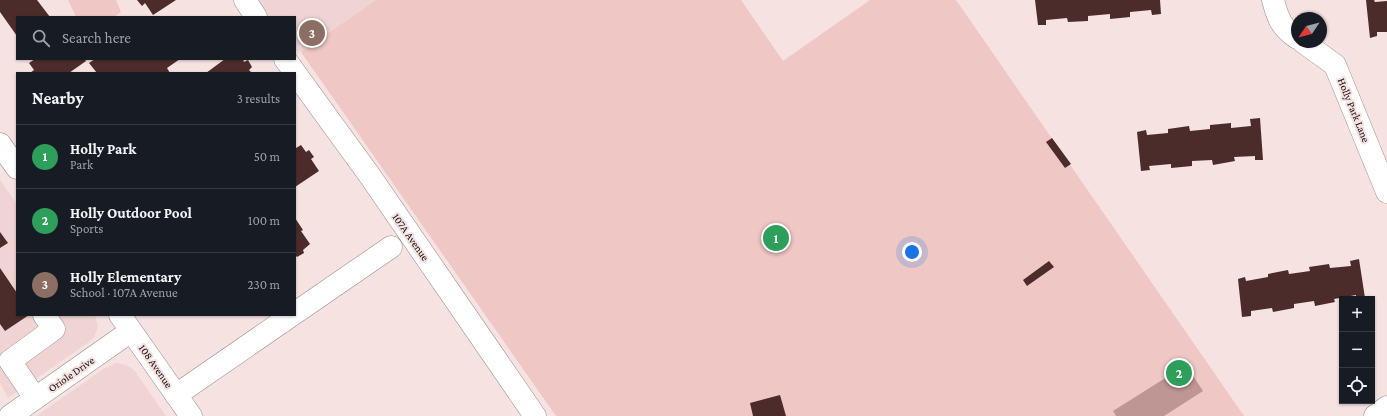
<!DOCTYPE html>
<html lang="en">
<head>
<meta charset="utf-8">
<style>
  :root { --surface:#171b24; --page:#242831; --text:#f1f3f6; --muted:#9ea1a6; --line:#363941; --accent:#0f766e }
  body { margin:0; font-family:"Crimson Pro",serif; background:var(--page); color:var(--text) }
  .controls { position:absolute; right:12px; bottom:12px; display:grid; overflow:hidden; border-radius:0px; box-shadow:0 1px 3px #0004 }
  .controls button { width:36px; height:36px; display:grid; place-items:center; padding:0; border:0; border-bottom:1px solid var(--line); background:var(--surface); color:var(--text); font:20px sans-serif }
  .compass { position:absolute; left:1291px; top:12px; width:36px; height:36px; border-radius:50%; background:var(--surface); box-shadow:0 1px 3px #0004; rotate:235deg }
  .you { position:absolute; left:912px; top:252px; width:14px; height:14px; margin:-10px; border:3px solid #fff; border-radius:50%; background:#1a73e8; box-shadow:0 0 0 6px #1a73e833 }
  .badge { display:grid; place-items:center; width:26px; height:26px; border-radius:50%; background:var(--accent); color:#fff; font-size:13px; font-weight:700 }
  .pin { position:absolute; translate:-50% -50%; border:2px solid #fff; box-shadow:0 1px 4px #0006 }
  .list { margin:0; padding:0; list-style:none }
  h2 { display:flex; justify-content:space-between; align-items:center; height:52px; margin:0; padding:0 16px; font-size:17px }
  h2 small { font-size:13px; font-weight:400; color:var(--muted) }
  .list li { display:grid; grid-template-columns:26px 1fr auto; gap:12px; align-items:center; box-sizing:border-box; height:64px; padding:0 16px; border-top:1px solid var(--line) }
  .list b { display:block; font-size:15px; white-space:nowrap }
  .list p { margin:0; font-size:13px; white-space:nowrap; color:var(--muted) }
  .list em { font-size:13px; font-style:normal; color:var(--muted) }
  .icon { flex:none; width:22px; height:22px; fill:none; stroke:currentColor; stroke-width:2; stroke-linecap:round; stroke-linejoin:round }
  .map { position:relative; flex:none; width:1387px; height:416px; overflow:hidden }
  .search { position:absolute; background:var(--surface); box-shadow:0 1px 3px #0004; left:16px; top:16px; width:280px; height:44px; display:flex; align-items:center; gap:10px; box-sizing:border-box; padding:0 14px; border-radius:0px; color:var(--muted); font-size:15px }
  .panel { position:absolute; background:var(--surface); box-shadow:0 1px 3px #0004; left:16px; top:72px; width:280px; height:244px; border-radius:0px }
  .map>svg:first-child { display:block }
  .built { fill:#efd4d3 }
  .green { fill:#efc7c5 }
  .water { fill:#be9694 }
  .building { fill:#4c2c2b }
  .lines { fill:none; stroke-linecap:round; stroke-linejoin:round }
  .minor-casing { stroke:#9b8a8a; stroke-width:23 }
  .major-casing { stroke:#9b8a8a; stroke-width:23 }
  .minor { stroke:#fff; stroke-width:22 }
  .major { stroke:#fff; stroke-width:22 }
  .labels { text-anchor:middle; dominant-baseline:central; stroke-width:4; stroke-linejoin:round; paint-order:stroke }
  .street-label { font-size:11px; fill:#161010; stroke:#f5e2e1 }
</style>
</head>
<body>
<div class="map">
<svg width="1387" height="416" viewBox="0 0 1387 416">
  <rect width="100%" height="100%" fill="#f5e2e1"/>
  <path class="built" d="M 259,0 L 376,0 L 301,52 L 295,50 L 295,17 L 268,17 Z
    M 0,180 L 17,204 L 17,315 L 95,315 L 98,326 L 94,338 L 89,342 L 8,398 L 0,383 Z
    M 116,363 L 126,365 L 134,370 L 166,416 L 36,416 L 105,368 Z"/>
  <path class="green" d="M 68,0 L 116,0 L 121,12 L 114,17 L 76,17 Z
    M 376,0 L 741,0 L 783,61 L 870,0 L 956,0 L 1244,416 L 556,416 L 301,52 Z"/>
  <path class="water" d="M 1186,365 L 1203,391 L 1164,416 L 1116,416 L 1113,411 Z"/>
  <path class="building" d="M 0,0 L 37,0 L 50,17 L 17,17 L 17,36 L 0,12 Z
    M 137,0 L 176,0 L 153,15 L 145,3 L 142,6 Z
    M 1035,0 L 1160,0 L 1161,14 L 1152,15 L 1151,10 L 1130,12 L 1130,17 L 1110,19 L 1110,14 L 1088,16 L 1088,21 L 1068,22 L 1067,18 L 1046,20 L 1046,25 L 1038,25 Z
    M 1366,0 L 1374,0 L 1375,2 L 1387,1 L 1387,32 L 1377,32 L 1377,36 L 1370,38 Z
    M 35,59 L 85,59 L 86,61 L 69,73 L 30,73 L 34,70 L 29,63 Z
    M 95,59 L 180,59 L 167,68 L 170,73 L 97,73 L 89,63 Z
    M 225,59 L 243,59 L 244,62 L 248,60 L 252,67 L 249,70 L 252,73 L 206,73 Z
    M 1260,118 L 1263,160 L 1255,160 L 1255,156 L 1234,157 L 1235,161 L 1213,165 L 1212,160 L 1192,161 L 1192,166 L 1171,168 L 1171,164 L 1149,166 L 1150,170 L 1141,171 L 1137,132 L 1146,130 L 1147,135 L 1168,133 L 1168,129 L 1189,126 L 1190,131 L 1210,129 L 1210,125 L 1231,123 L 1231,128 L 1251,126 L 1250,119 Z
    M 1052,138 L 1071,164 L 1065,168 L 1046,142 Z
    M 301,145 L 306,152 L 309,150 L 314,157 L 311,159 L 319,171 L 295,187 L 295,146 L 296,148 Z
    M 295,218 L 303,230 L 301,231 L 310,244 L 303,250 L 304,253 L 297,257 L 295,255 Z
    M 0,232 L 8,243 L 0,248 Z
    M 1359,259 L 1365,298 L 1356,299 L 1356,295 L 1334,299 L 1335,302 L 1315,306 L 1314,301 L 1294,304 L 1294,308 L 1273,312 L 1272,308 L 1251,311 L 1251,316 L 1242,317 L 1238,279 L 1245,277 L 1246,281 L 1268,277 L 1268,274 L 1288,270 L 1289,274 L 1310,271 L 1309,267 L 1329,264 L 1330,268 L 1351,266 L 1350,261 Z
    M 1049,261 L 1054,267 L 1027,286 L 1023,280 Z
    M 0,268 L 17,293 L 17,315 L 29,315 L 5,331 L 0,324 Z
    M 780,395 L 786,416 L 753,416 L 750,403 Z"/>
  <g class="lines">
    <defs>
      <path id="minor" d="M 245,0 L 256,17
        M 1273,0 C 1278,19 1281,27 1297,38
        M 1303,42 L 1335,65 L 1387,192
        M 285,59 L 370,176 L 535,416
        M 295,313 L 391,247
        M 176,395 L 292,315
        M 35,398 L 10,361 L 54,329 L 44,315
        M 10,416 L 131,331"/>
      <path id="major" d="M 0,144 L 17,168
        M 120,315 L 191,416
        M 1375,416 L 1387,407"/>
    </defs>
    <use href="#minor" class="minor-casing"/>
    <use href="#major" class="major-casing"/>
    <use href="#minor" class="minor"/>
    <use href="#major" class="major"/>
  </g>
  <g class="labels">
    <g class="street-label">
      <text transform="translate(1354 110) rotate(68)">Holly Park Lane</text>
      <text transform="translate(411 237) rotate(55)">107A Avenue</text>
      <text transform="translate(156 366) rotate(55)">108 Avenue</text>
      <text transform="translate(71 374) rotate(-35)">Oriole Drive</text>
    </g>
  </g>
</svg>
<div class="controls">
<button>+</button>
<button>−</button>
<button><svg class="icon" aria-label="locate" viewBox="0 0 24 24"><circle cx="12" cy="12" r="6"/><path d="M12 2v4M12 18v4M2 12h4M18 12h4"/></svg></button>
</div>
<svg class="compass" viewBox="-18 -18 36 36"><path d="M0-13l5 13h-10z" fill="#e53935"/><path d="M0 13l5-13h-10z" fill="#9ea1a6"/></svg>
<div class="you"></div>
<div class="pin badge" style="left:776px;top:238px;background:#2e9e5b">1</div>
<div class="pin badge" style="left:1179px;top:373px;background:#2e9e5b">2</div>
<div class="pin badge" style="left:312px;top:33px;background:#8d6e63">3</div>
<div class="search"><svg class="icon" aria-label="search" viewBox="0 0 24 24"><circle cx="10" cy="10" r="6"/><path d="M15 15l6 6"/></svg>Search here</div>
<section class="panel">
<h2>Nearby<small>3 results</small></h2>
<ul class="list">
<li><span class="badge" style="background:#2e9e5b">1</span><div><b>Holly Park</b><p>Park</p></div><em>50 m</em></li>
<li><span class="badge" style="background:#2e9e5b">2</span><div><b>Holly Outdoor Pool</b><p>Sports</p></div><em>100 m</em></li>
<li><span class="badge" style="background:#8d6e63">3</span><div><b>Holly Elementary</b><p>School · 107A Avenue</p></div><em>230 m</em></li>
</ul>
</section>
</div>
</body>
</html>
